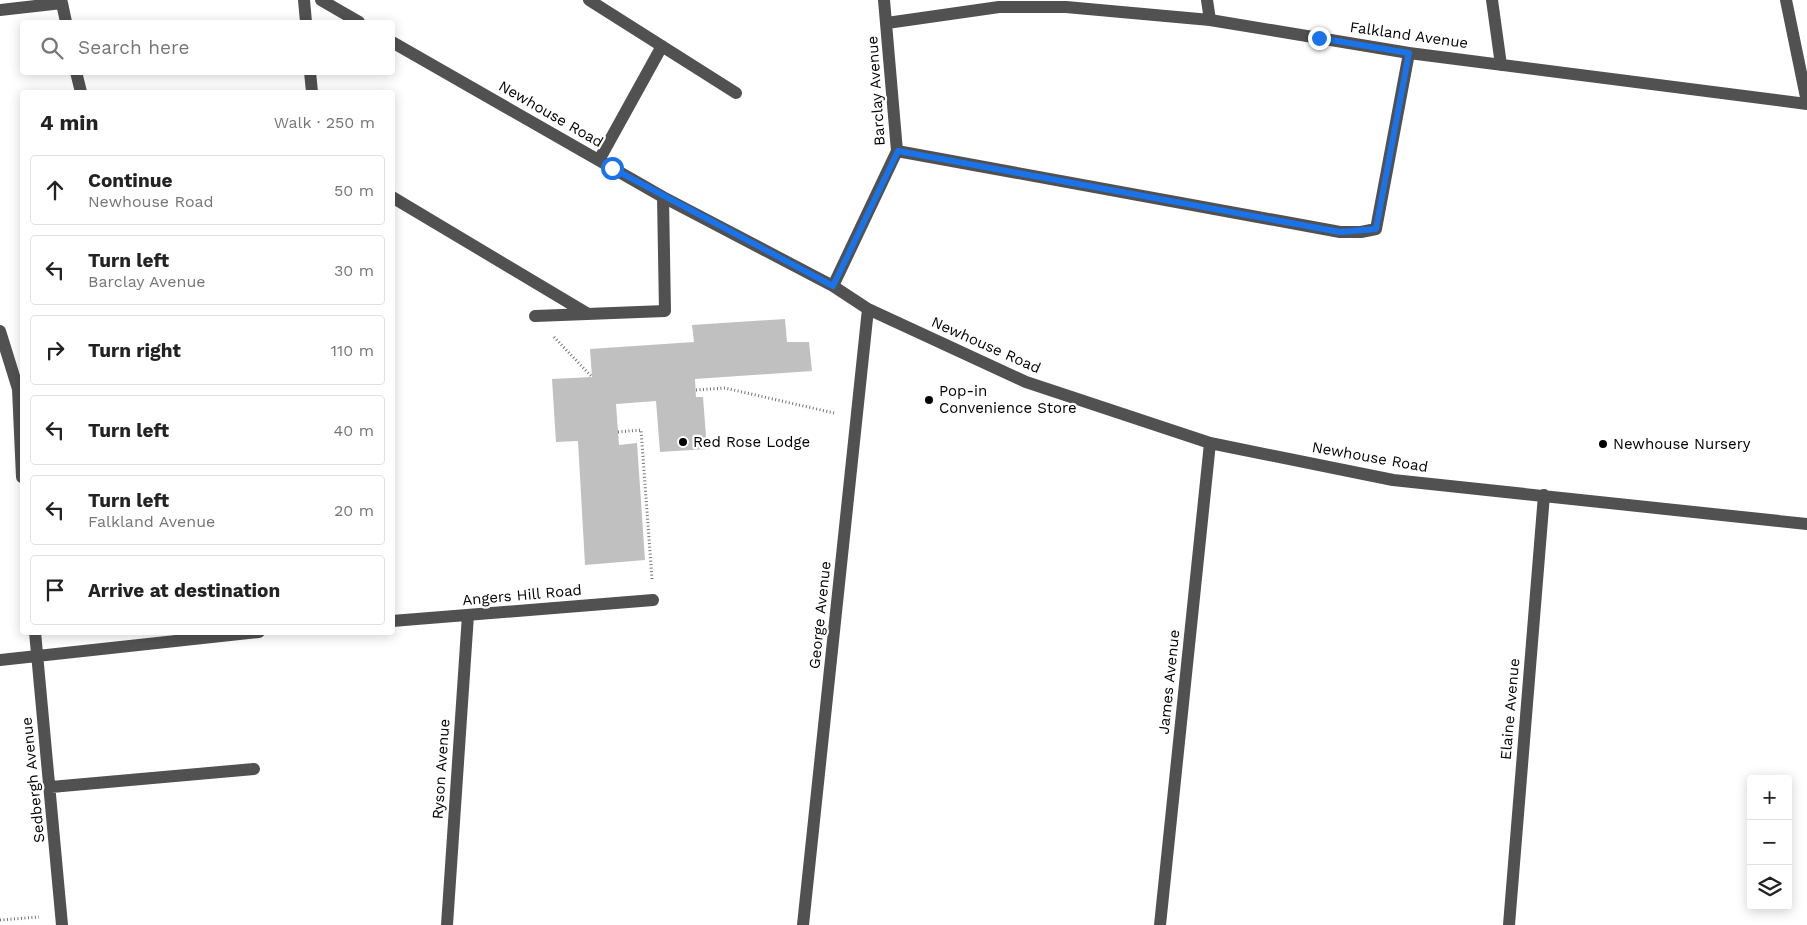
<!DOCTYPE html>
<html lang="en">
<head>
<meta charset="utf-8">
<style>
  :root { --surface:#fff; --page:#f6f6f6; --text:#222; --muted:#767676; --line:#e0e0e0 }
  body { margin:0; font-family:"Work Sans",sans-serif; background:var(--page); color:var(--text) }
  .controls { position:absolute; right:15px; bottom:15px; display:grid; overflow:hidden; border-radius:5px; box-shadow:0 2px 12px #0003 }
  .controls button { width:45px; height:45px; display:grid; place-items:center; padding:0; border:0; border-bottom:1px solid var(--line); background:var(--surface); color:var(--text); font:25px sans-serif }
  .stop { position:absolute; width:15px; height:15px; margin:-11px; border:4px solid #1a73e8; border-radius:50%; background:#fff }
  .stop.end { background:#1a73e8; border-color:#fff; box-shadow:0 1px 5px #0008 }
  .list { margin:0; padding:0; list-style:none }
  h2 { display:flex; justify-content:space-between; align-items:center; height:65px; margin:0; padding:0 20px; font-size:21px }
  h2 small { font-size:16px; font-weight:400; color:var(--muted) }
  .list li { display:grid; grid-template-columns:32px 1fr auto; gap:15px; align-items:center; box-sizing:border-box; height:70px; margin:0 10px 10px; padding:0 10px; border:1px solid var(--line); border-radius:5px }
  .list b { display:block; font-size:19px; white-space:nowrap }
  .list p { margin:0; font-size:16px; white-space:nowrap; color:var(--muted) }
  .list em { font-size:16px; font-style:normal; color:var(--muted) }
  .icon { flex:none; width:28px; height:28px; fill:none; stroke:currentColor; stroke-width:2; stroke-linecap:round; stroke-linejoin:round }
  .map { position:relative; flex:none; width:1807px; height:925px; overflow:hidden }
  .search { position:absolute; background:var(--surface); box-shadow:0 2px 12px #0003; left:20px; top:20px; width:375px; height:55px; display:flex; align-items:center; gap:12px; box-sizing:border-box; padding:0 18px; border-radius:5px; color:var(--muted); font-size:19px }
  .panel { position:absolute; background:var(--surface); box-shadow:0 2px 12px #0003; left:20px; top:90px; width:375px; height:545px; border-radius:5px }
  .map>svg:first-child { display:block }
  .building { fill:#c0c0c0 }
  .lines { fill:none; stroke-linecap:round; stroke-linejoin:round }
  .path { stroke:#737373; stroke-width:3; stroke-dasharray:1 2.5; stroke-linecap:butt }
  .minor { stroke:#515151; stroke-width:12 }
  .route { stroke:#1a73e8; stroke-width:6 }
  .poi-dot { fill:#000; stroke:#fff; stroke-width:2 }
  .labels { text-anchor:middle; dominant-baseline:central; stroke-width:4.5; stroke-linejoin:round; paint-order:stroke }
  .street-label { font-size:15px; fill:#000; stroke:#fff }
  .poi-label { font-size:15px; fill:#000; stroke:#fff; text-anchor:start }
</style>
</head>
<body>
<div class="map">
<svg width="1807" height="925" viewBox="0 0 1807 925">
  <rect width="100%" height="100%" fill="#fff"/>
  <path class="building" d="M 785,319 L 787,342 L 809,342 L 812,371 L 695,379 L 696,397 L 703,397 L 707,449 L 660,452 L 656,401 L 616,404 L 619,445 L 637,443 L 645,560 L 585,565 L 578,441 L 556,442 L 552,379 L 592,377 L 590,349 L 694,342 L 692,325 Z"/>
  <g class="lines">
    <path class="path" d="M 554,337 L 592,377
      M 696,390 L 725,388 L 834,413
      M 618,432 L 641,430 L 652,579
      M 0,920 L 39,917"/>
    <path class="minor" d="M 304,0 L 306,22
      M 321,0 L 359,22
      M 589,0 L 736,93
      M 1207,0 L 1210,20
      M 1492,0 L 1501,65
      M 1786,0 L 1807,102
      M 0,10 L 62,3 L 66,22
      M 887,23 L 999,7 L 1066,7 L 1210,20 L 1409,53 L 1807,104
      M 392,42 L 663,197 L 833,286 L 868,309 L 1026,382 L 1210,443 L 1393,480 L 1807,524
      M 76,72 L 81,92
      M 310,72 L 312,92
      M 897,151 L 1340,232 L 1361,232 L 1376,229 L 1409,53
      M 599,160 L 662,46
      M 392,197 L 588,314
      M 833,286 L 897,151 L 884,0
      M 535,316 L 665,311 L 663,197
      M 0,331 L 18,389 L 22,477
      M 392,621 L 653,600
      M 35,632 L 62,925
      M 0,660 L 259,632
      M 51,787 L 254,769
      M 447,925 L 468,615
      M 803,925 L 868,309
      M 1160,925 L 1210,443
      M 1509,925 L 1544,495"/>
  </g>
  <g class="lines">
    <path class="route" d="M 612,168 L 833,286 L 898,151 L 1340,232 L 1376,229 L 1409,53 L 1319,38"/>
  </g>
  <g class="poi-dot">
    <circle cx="929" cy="400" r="5"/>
    <circle cx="683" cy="442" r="5"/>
    <circle cx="1603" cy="444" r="5"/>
  </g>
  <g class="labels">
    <g class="street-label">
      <text transform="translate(1409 35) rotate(8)">Falkland Avenue</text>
      <text transform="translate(876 91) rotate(-94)">Barclay Avenue</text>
      <text transform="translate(551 114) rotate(30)">Newhouse Road</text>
      <text transform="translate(986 345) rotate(24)">Newhouse Road</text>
      <text transform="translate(1370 457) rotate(10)">Newhouse Road</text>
      <text transform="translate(522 595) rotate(-5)">Angers Hill Road</text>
      <text transform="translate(820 615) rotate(-84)">George Avenue</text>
      <text transform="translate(1169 682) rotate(-84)">James Avenue</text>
      <text transform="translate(1510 709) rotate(-85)">Elaine Avenue</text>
      <text transform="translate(441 769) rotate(-86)">Ryson Avenue</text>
      <text transform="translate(33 780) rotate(-96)">Sedbergh Avenue</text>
    </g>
    <g class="poi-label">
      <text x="939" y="391">Pop-in<tspan x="939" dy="17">Convenience Store</tspan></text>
      <text x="693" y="442">Red Rose Lodge</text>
      <text x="1613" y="444">Newhouse Nursery</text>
    </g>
  </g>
</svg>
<div class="controls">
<button>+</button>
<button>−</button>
<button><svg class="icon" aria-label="layers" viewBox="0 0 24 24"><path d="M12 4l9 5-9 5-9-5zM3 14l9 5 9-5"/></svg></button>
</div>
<div class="stop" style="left:612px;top:168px"></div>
<div class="stop end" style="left:1319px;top:38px"></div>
<div class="search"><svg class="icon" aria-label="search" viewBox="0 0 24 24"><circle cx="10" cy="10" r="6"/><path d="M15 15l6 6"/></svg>Search here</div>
<section class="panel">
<h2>4 min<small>Walk · 250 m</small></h2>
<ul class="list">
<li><svg class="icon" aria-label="ahead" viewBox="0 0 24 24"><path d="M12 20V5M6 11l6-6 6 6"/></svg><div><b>Continue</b><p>Newhouse Road</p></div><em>50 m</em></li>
<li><svg class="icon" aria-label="left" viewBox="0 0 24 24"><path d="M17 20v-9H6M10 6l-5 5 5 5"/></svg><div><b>Turn left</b><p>Barclay Avenue</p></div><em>30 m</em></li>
<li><svg class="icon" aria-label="right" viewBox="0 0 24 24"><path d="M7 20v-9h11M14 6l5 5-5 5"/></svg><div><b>Turn right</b></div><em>110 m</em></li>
<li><svg class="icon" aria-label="left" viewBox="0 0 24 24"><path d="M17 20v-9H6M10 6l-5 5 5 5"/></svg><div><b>Turn left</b></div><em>40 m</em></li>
<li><svg class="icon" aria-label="left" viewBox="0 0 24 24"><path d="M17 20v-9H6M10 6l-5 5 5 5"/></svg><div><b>Turn left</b><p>Falkland Avenue</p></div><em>20 m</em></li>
<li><svg class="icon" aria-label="arrive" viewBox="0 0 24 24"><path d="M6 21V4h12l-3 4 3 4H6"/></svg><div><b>Arrive at destination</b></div></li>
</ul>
</section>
</div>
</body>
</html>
